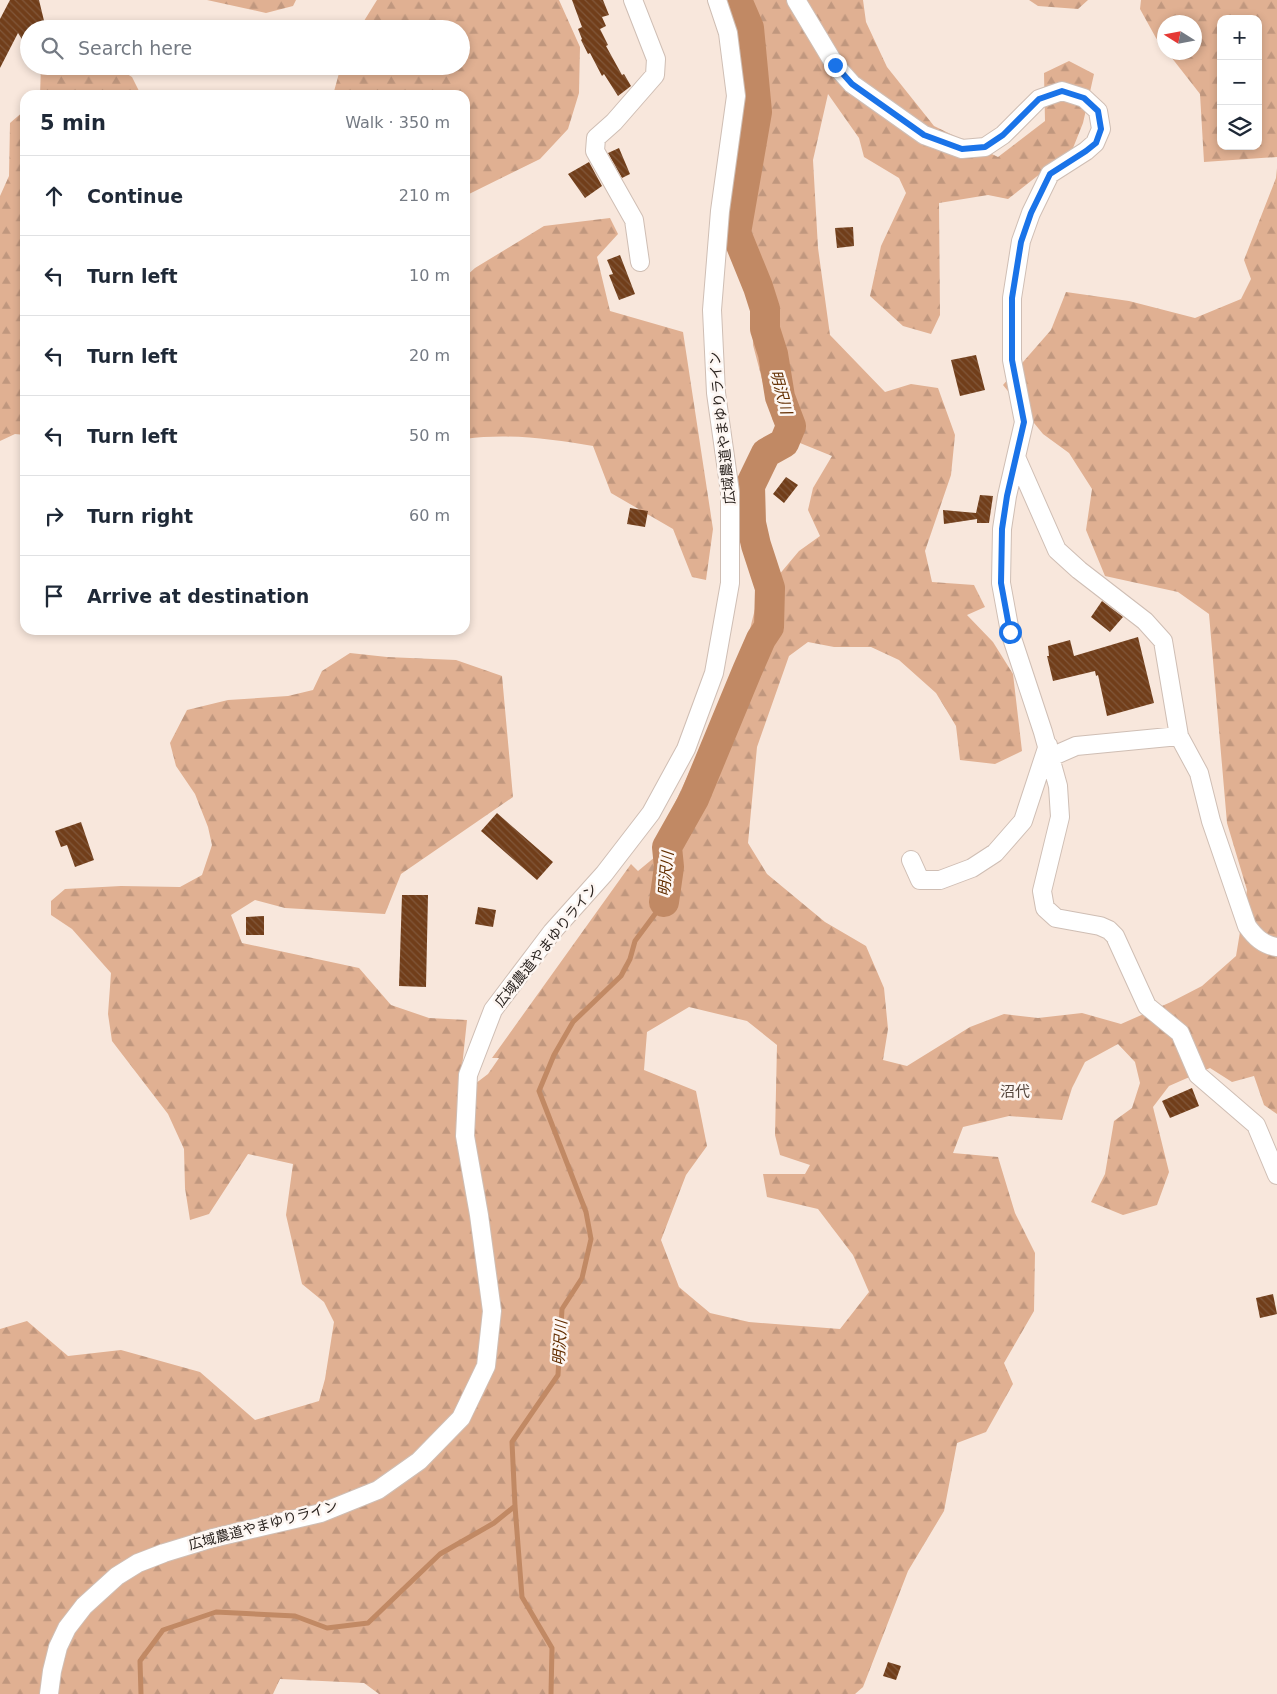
<!DOCTYPE html>
<html lang="en">
<head>
<meta charset="utf-8">
<style>
  :root { --surface:#fff; --page:#f6f6f7; --text:#1f2937; --muted:#747a83; --line:#e0e1e3 }
  body { margin:0; font-family:"DejaVu Sans","Noto Sans JP",sans-serif; background:var(--page); color:var(--text) }
  .controls { position:absolute; right:15px; top:15px; display:grid; overflow:hidden; border-radius:10px; box-shadow:0 2px 8px #0003 }
  .controls button { width:45px; height:45px; display:grid; place-items:center; padding:0; border:0; border-bottom:1px solid var(--line); background:var(--surface); color:var(--text); font:25px sans-serif }
  .compass { position:absolute; left:1157px; top:15px; width:45px; height:45px; border-radius:50%; background:var(--surface); box-shadow:0 2px 8px #0003; rotate:281deg }
  .stop { position:absolute; width:15px; height:15px; margin:-11px; border:4px solid #1a73e8; border-radius:50%; background:#fff }
  .stop.end { background:#1a73e8; border-color:#fff; box-shadow:0 1px 5px #0008 }
  .list { margin:0; padding:0; list-style:none }
  h2 { display:flex; justify-content:space-between; align-items:center; height:65px; margin:0; padding:0 20px; font-size:21px }
  h2 small { font-size:16px; font-weight:400; color:var(--muted) }
  .list li { display:grid; grid-template-columns:32px 1fr auto; gap:15px; align-items:center; box-sizing:border-box; height:80px; padding:0 20px; border-top:1px solid var(--line) }
  .list b { display:block; font-size:19px; white-space:nowrap }
  .list em { font-size:16px; font-style:normal; color:var(--muted) }
  .icon { flex:none; width:28px; height:28px; fill:none; stroke:currentColor; stroke-width:2; stroke-linecap:round; stroke-linejoin:round }
  .map { position:relative; flex:none; width:1277px; height:1694px; overflow:hidden }
  .search { position:absolute; background:var(--surface); box-shadow:0 2px 8px #0003; left:20px; top:20px; width:450px; height:55px; display:flex; align-items:center; gap:12px; box-sizing:border-box; padding:0 18px; border-radius:28px; color:var(--muted); font-size:19px }
  .panel { position:absolute; background:var(--surface); box-shadow:0 2px 8px #0003; left:20px; top:90px; width:450px; height:545px; border-radius:15px }
  .map>svg:first-child { display:block }
  .forest { fill:url(#forest-firs); fill-rule:evenodd }
  .lines { fill:none; stroke-linecap:round; stroke-linejoin:round }
  .stream { stroke:#c18964; stroke-width:5 }
  .river { stroke:#c18964; stroke-width:30 }
  .building { fill:url(#building-back-hatch) }
  .minor-casing { stroke:#cfbeb4; stroke-width:20 }
  .minor { stroke:#fff; stroke-width:18 }
  .route { stroke:#1a73e8; stroke-width:6 }
  .labels { text-anchor:middle; dominant-baseline:central; stroke-width:5; stroke-linejoin:round; paint-order:stroke }
  .street-label { font-size:14px; fill:#2b2420; stroke:#fdf6f2 }
  .water-label { font-size:15px; font-style:italic; fill:#632e00; stroke:#fdf6f2 }
  .neighbourhood-label { font-size:15px; fill:#53453c; stroke:#fdf6f2 }
</style>
</head>
<body>
<div class="map">
<svg width="1277" height="1694" viewBox="0 0 1277 1694">
  <defs>
    <pattern id="forest-firs" width="22" height="20" patternUnits="userSpaceOnUse" patternTransform="scale(1.25)"><rect width="22" height="20" fill="#e0b092"/><path d="M5 1l3.5 6h-7zM16 11l3.5 6h-7z" fill="#c0977e"/></pattern>
    <pattern id="building-back-hatch" width="6" height="6" patternUnits="userSpaceOnUse" patternTransform="scale(1.25)"><rect width="6" height="6" fill="#713e1a"/><path d="M-1 5l2 2M0 0l6 6M5-1l2 2" fill="none" stroke="#81573a"/></pattern>
  </defs>
  <rect width="100%" height="100%" fill="#f8e7dc"/>
  <path class="forest" d="M 207,0 L 296,0 L 293,6 L 266,13 Z
    M 377,0 L 559,0 L 580,47 L 579,93 L 568,129 L 540,159 L 465,196 L 465,95 L 333,95 L 341,66 L 461,66 L 461,29 L 359,29 Z
    M 727,0 L 863,0 L 866,22 L 887,67 L 934,126 L 998,157 L 1045,121 L 1044,73 L 1069,61 L 1094,74 L 1083,123 L 1073,148 L 1008,199 L 988,195 L 939,203 L 940,315 L 931,334 L 903,326 L 870,296 L 881,246 L 906,193 L 899,178 L 864,157 L 859,138 L 828,94 L 813,160 L 818,248 L 830,335 L 885,392 L 911,384 L 938,388 L 955,435 L 951,475 L 925,551 L 932,582 L 974,585 L 985,607 L 967,615 L 993,642 L 1013,674 L 1022,751 L 995,764 L 960,760 L 956,726 L 936,693 L 899,660 L 871,647 L 834,647 L 808,642 L 789,656 L 757,747 L 748,843 L 767,874 L 825,922 L 866,946 L 884,988 L 888,1029 L 883,1060 L 907,1066 L 970,1027 L 1004,1014 L 1038,1018 L 1082,1013 L 1121,1024 L 1171,1002 L 1202,986 L 1236,956 L 1247,890 L 1227,823 L 1209,614 L 1178,592 L 1105,576 L 1086,530 L 1092,489 L 1069,453 L 1043,434 L 1003,385 L 1051,330 L 1066,292 L 1129,301 L 1195,318 L 1241,299 L 1251,279 L 1244,260 L 1276,178 L 1277,168 L 1277,1114 L 1264,1105 L 1254,1076 L 1232,1082 L 1210,1068 L 1169,1086 L 1153,1107 L 1169,1172 L 1157,1205 L 1123,1215 L 1091,1202 L 1105,1174 L 1114,1121 L 1132,1108 L 1140,1083 L 1135,1062 L 1118,1044 L 1085,1062 L 1072,1088 L 1062,1120 L 1009,1116 L 963,1127 L 953,1153 L 998,1157 L 1015,1213 L 1035,1253 L 1034,1311 L 1004,1363 L 1013,1384 L 986,1432 L 957,1443 L 944,1511 L 908,1571 L 863,1687 L 855,1694 L 379,1694 L 364,1683 L 280,1679 L 273,1694 L 0,1694 L 0,1329 L 27,1321 L 68,1356 L 121,1350 L 200,1372 L 255,1420 L 319,1401 L 325,1379 L 334,1322 L 324,1302 L 302,1284 L 286,1215 L 293,1164 L 248,1154 L 209,1214 L 190,1220 L 185,1188 L 184,1149 L 168,1114 L 112,1041 L 108,1014 L 111,973 L 72,929 L 51,915 L 51,901 L 65,889 L 121,886 L 180,887 L 202,875 L 212,845 L 208,827 L 195,794 L 176,766 L 170,743 L 187,710 L 228,700 L 288,696 L 313,690 L 322,671 L 350,653 L 387,657 L 456,660 L 502,676 L 513,797 L 401,874 L 385,914 L 285,908 L 255,900 L 231,915 L 242,943 L 359,968 L 391,1005 L 429,1018 L 467,1020 L 459,1096 L 488,1074 L 499,1058 L 492,1058 L 631,864 L 638,871 L 667,847 L 675,803 L 743,657 L 757,601 L 799,551 L 820,536 L 808,510 L 813,488 L 832,456 L 800,443 L 773,421 L 753,345 L 752,300 L 729,231 L 746,106 L 739,37 ZM 689,1007 L 747,1021 L 777,1045 L 775,1135 L 780,1155 L 810,1165 L 805,1174 L 763,1174 L 767,1197 L 818,1209 L 853,1255 L 869,1292 L 840,1329 L 749,1322 L 710,1313 L 679,1287 L 661,1240 L 686,1175 L 707,1146 L 696,1091 L 644,1070 L 647,1032 Z
    M 1029,0 L 1088,0 L 1078,9 L 1038,6 Z
    M 1141,0 L 1277,0 L 1277,157 L 1204,162 L 1200,94 L 1168,53 L 1194,52 L 1194,22 L 1164,22 L 1164,48 L 1156,38 L 1140,9 ZM 1221,19 L 1258,19 L 1258,146 L 1221,146 Z
    M 41,66 L 114,66 L 132,77 L 141,95 L 40,95 Z
    M 25,110 L 25,435 L 15,434 L 0,441 L 0,196 L 9,176 L 10,123 Z
    M 610,218 L 618,234 L 597,257 L 610,311 L 683,332 L 713,529 L 706,580 L 692,577 L 673,529 L 611,493 L 593,446 C 551,439 508,433 465,439 L 465,277 L 475,268 L 544,226 Z"/>
  <g class="lines">
    <path class="stream" d="M 141,1694 L 140,1661 L 163,1630 L 216,1612 L 295,1616 L 327,1628 L 368,1623 L 440,1554 L 494,1523 L 515,1506
      M 551,1694 L 552,1648 L 522,1597 L 515,1506 L 512,1442 L 558,1375 L 562,1309 L 582,1278 L 591,1239 L 586,1212 L 539,1091 L 554,1055 L 573,1022 L 621,976 L 630,959 L 635,941 L 664,902"/>
    <path class="river" d="M 664,902 L 669,867 L 667,847 L 694,799 L 747,671 L 761,639 L 769,627 L 770,588 L 756,545 L 751,523 L 750,486 L 766,453 L 784,443 L 791,426 L 780,397 L 773,354 L 765,329 L 765,309 L 758,287 L 736,233 L 757,112 L 749,28 L 737,0"/>
  </g>
  <path class="building" d="M 10,0 L 39,0 L 46,29 L 29,29 L 29,50 L 18,33 L 0,68 L 0,19 Z
    M 572,0 L 603,0 L 609,15 L 602,17 L 606,26 L 600,29 L 608,45 L 606,46 L 622,75 L 624,74 L 631,86 L 618,96 L 604,74 L 602,76 L 590,53 L 588,54 L 581,40 L 582,39 L 578,29 L 582,27 Z
    M 619,148 L 630,174 L 622,178 L 608,153 Z
    M 589,162 L 602,186 L 585,198 L 568,174 Z
    M 853,227 L 854,246 L 837,248 L 835,228 Z
    M 620,255 L 635,294 L 619,300 L 609,275 L 613,274 L 607,260 Z
    M 976,355 L 985,390 L 960,396 L 951,360 Z
    M 786,477 L 798,485 L 784,503 L 773,494 Z
    M 980,495 L 993,496 L 989,523 L 977,523 L 977,519 L 944,524 L 943,510 L 976,513 Z
    M 630,508 L 648,511 L 645,527 L 627,524 Z
    M 1102,601 L 1123,617 L 1110,632 L 1091,617 Z
    M 1138,637 L 1154,703 L 1107,716 L 1098,675 L 1096,676 L 1095,671 L 1053,681 L 1047,656 L 1049,656 L 1048,646 L 1070,640 L 1074,656 Z
    M 497,813 L 553,862 L 537,880 L 481,831 Z
    M 81,822 L 94,860 L 75,867 L 67,845 L 61,847 L 55,831 Z
    M 402,895 L 428,895 L 426,987 L 399,986 Z
    M 478,907 L 496,910 L 493,927 L 475,924 Z
    M 264,916 L 264,935 L 246,935 L 246,917 Z
    M 1192,1088 L 1199,1106 L 1170,1118 L 1162,1101 Z
    M 1273,1294 L 1277,1314 L 1260,1318 L 1256,1298 Z
    M 888,1662 L 901,1666 L 896,1680 L 883,1676 Z"/>
  <g class="lines">
    <defs>
      <path id="minor" d="M 633,0 L 656,59 L 655,75 L 614,122 L 596,138 L 595,151 L 634,220 L 640,262
        M 796,0 L 835,65 L 852,84 L 924,135 L 962,149 L 985,147 L 1003,135 L 1039,99 L 1062,91 L 1084,98 L 1098,111 L 1101,129 L 1095,143 L 1086,151 L 1050,174 L 1031,213 L 1021,241 L 1012,298 L 1012,360 L 1024,422 L 1007,496 L 1002,529 L 1001,583 L 1010,632 L 1043,732 L 1058,786 L 1060,817 L 1042,891 L 1045,908 L 1056,918 L 1100,926 L 1109,930 L 1115,936 L 1147,1006 L 1180,1033 L 1198,1075 L 1256,1125 L 1277,1175
        M 1016,457 L 1057,550 L 1079,570 L 1145,621 L 1163,641 L 1179,736 L 1199,773 L 1211,821 L 1247,926 C 1255,937 1263,945 1277,947
        M 1051,757 L 1076,746 L 1179,736
        M 911,860 L 920,880 L 940,880 L 972,868 L 995,853 L 1023,821 L 1048,745
        M 49,1694 L 52,1671 L 58,1647 L 67,1628 L 84,1606 L 117,1576 L 138,1563 L 164,1553 L 213,1538 L 321,1513 L 378,1490 L 419,1461 L 461,1418 L 486,1366 L 492,1311 L 479,1215 L 465,1136 L 468,1075 L 493,1010 L 552,932 L 604,874 L 651,813 L 686,749 L 714,673 L 730,583 L 730,492 L 716,393 L 712,310 L 720,211 L 736,96 L 728,33 L 717,0"/>
    </defs>
    <use href="#minor" class="minor-casing"/>
    <use href="#minor" class="minor"/>
  </g>
  <g class="lines">
    <path class="route" d="M 835,65 L 852,84 L 924,135 L 962,149 L 985,147 L 1003,135 L 1039,99 L 1062,91 L 1084,98 L 1098,111 L 1101,129 L 1096,143 L 1086,151 L 1050,174 L 1031,213 L 1021,242 L 1012,298 L 1012,360 L 1024,422 L 1007,496 L 1002,529 L 1001,583 L 1010,632"/>
  </g>
  <g class="labels">
    <g class="street-label">
      <text transform="translate(722 428) rotate(-96)">広域農道やまゆりライン</text>
      <text transform="translate(546 945) rotate(-51)">広域農道やまゆりライン</text>
      <text transform="translate(263 1525) rotate(-15)">広域農道やまゆりライン</text>
    </g>
    <g class="water-label">
      <text transform="translate(781 392) rotate(75)">明沢川</text>
      <text transform="translate(666 874) rotate(-85)">明沢川</text>
      <text transform="translate(560 1343) rotate(-86)">明沢川</text>
    </g>
    <g class="neighbourhood-label">
      <text x="1015" y="1092">沼代</text>
    </g>
  </g>
</svg>
<div class="controls">
<button>+</button>
<button>−</button>
<button><svg class="icon" aria-label="layers" viewBox="0 0 24 24"><path d="M12 4l9 5-9 5-9-5zM3 14l9 5 9-5"/></svg></button>
</div>
<svg class="compass" viewBox="-18 -18 36 36"><path d="M0-13l5 13h-10z" fill="#e53935"/><path d="M0 13l5-13h-10z" fill="#747a83"/></svg>
<div class="stop" style="left:1010px;top:632px"></div>
<div class="stop end" style="left:835px;top:65px"></div>
<div class="search"><svg class="icon" aria-label="search" viewBox="0 0 24 24"><circle cx="10" cy="10" r="6"/><path d="M15 15l6 6"/></svg>Search here</div>
<section class="panel">
<h2>5 min<small>Walk · 350 m</small></h2>
<ul class="list">
<li><svg class="icon" aria-label="ahead" viewBox="0 0 24 24"><path d="M12 20V5M6 11l6-6 6 6"/></svg><div><b>Continue</b></div><em>210 m</em></li>
<li><svg class="icon" aria-label="left" viewBox="0 0 24 24"><path d="M17 20v-9H6M10 6l-5 5 5 5"/></svg><div><b>Turn left</b></div><em>10 m</em></li>
<li><svg class="icon" aria-label="left" viewBox="0 0 24 24"><path d="M17 20v-9H6M10 6l-5 5 5 5"/></svg><div><b>Turn left</b></div><em>20 m</em></li>
<li><svg class="icon" aria-label="left" viewBox="0 0 24 24"><path d="M17 20v-9H6M10 6l-5 5 5 5"/></svg><div><b>Turn left</b></div><em>50 m</em></li>
<li><svg class="icon" aria-label="right" viewBox="0 0 24 24"><path d="M7 20v-9h11M14 6l5 5-5 5"/></svg><div><b>Turn right</b></div><em>60 m</em></li>
<li><svg class="icon" aria-label="arrive" viewBox="0 0 24 24"><path d="M6 21V4h12l-3 4 3 4H6"/></svg><div><b>Arrive at destination</b></div></li>
</ul>
</section>
</div>
</body>
</html>
